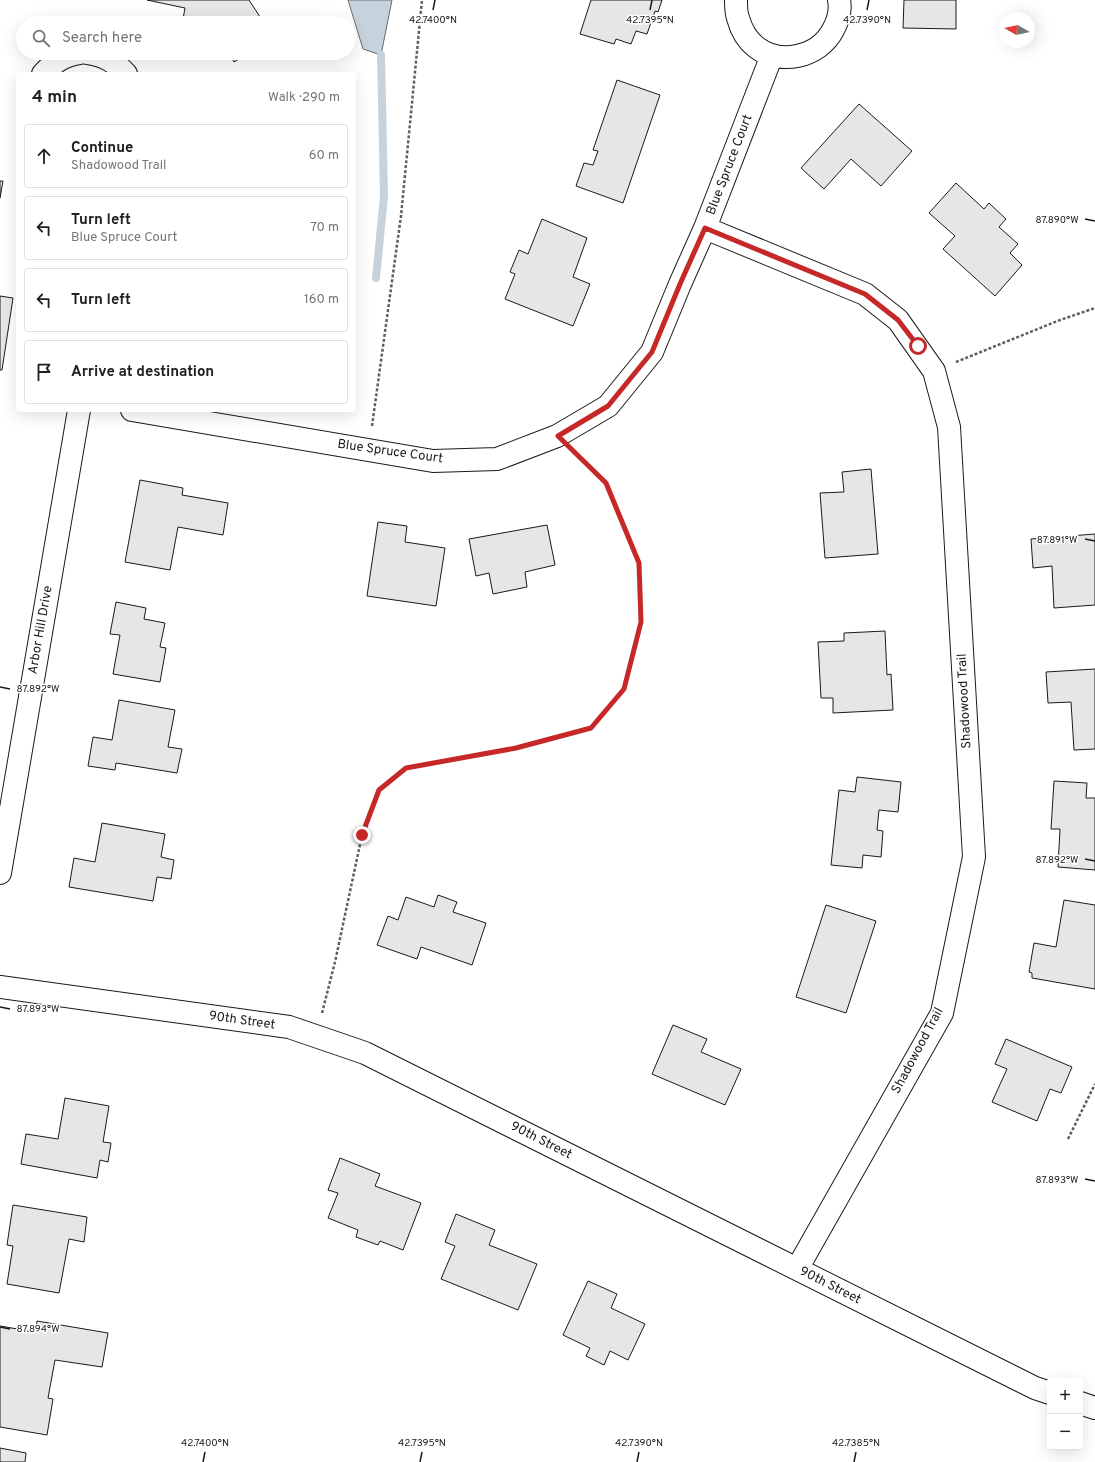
<!DOCTYPE html>
<html lang="en">
<head>
<meta charset="utf-8">
<style>
  :root { --surface:#fff; --page:#f6f6f6; --text:#202124; --muted:#757577; --line:#e0e0e0 }
  body { margin:0; font-family:Overpass,sans-serif; background:var(--page); color:var(--text) }
  .controls { position:absolute; right:12px; bottom:12px; display:grid; overflow:hidden; border-radius:4px; box-shadow:0 4px 16px #0002 }
  .controls button { width:36px; height:36px; display:grid; place-items:center; padding:0; border:0; border-bottom:1px solid var(--line); background:var(--surface); color:var(--text); font:20px sans-serif }
  .compass { position:absolute; left:999px; top:12px; width:36px; height:36px; border-radius:50%; background:var(--surface); box-shadow:0 4px 16px #0002; rotate:279deg }
  .stop { position:absolute; width:12px; height:12px; margin:-9px; border:3px solid #c62828; border-radius:50%; background:#fff }
  .stop.end { background:#c62828; border-color:#fff; box-shadow:0 1px 4px #0008 }
  .list { margin:0; padding:0; list-style:none }
  h2 { display:flex; justify-content:space-between; align-items:center; height:52px; margin:0; padding:0 16px; font-size:17px }
  h2 small { font-size:13px; font-weight:400; color:var(--muted) }
  .list li { display:grid; grid-template-columns:26px 1fr auto; gap:12px; align-items:center; box-sizing:border-box; height:64px; margin:0 8px 8px; padding:0 8px; border:1px solid var(--line); border-radius:4px }
  .list b { display:block; font-size:15px; white-space:nowrap }
  .list p { margin:0; font-size:13px; white-space:nowrap; color:var(--muted) }
  .list em { font-size:13px; font-style:normal; color:var(--muted) }
  .icon { flex:none; width:22px; height:22px; fill:none; stroke:currentColor; stroke-width:2; stroke-linecap:round; stroke-linejoin:round }
  .map { position:relative; flex:none; width:1095px; height:1462px; overflow:hidden }
  .search { position:absolute; background:var(--surface); box-shadow:0 4px 16px #0002; left:16px; top:16px; width:340px; height:44px; display:flex; align-items:center; gap:10px; box-sizing:border-box; padding:0 14px; border-radius:22px; color:var(--muted); font-size:15px }
  .panel { position:absolute; background:var(--surface); box-shadow:0 4px 16px #0002; left:16px; top:72px; width:340px; height:340px; border-radius:4px }
  .map>svg:first-child { display:block }
  .water { fill:#c6d2dc; stroke:#6a6a6a }
  .lines { fill:none; stroke-linecap:round; stroke-linejoin:round }
  .stream { stroke:#c6d2dc; stroke-width:8 }
  .building { fill:#e6e6e6; stroke:#1a1a1a }
  .street-casing { stroke:#1a1a1a; stroke-width:24 }
  .path { stroke:#5f5f5f; stroke-width:2.5; stroke-dasharray:3 2; stroke-linecap:butt }
  .street { stroke:#fff; stroke-width:22 }
  .route { stroke:#c62828; stroke-width:5 }
  .ticks { fill:none; stroke:#1a1a1a; stroke-width:1.5 }
  .labels { text-anchor:middle; dominant-baseline:central; stroke-width:3; stroke-linejoin:round; paint-order:stroke }
  .street-label { font-size:13px; fill:#1a1a1a; stroke:#fff }
  .ticks-label { font-size:10px; text-anchor:middle; fill:#1a1a1a; stroke:#fff; stroke-width:3; stroke-linejoin:round; paint-order:stroke }
</style>
</head>
<body>
<div class="map">
<svg width="1095" height="1462" viewBox="0 0 1095 1462">
  <rect width="100%" height="100%" fill="#fff"/>
  <path class="water" d="M 348,0 L 392,0 L 381,55 L 363,49 Z"/>
  <g class="lines">
    <path class="stream" d="M 376,278 L 384,196 L 381,55"/>
  </g>
  <path class="building" d="M 147,0 L 249,0 L 264,23 L 186,23 L 183,19 L 185,8 Z
    M 591,0 L 662,0 L 658,12 L 655,11 L 647,34 L 636,31 L 631,44 L 616,39 L 614,44 L 580,34 Z
    M 904,0 L 956,0 L 956,29 L 903,28 Z
    M 220,53 L 248,53 L 234,62 L 230,55 Z
    M 617,80 L 660,95 L 623,203 L 576,186 L 584,163 L 593,165 L 598,151 L 593,150 Z
    M 859,104 L 912,151 L 881,186 L 851,159 L 824,189 L 801,168 Z
    M 0,181 L 3,181 L 0,198 Z
    M 956,183 L 984,209 L 989,203 L 1006,219 L 999,227 L 1018,244 L 1010,253 L 1022,265 L 995,296 L 943,249 L 955,236 L 929,213 Z
    M 542,219 L 587,238 L 573,277 L 590,284 L 573,326 L 505,299 L 515,274 L 510,272 L 519,250 L 528,254 Z
    M 0,296 L 13,298 L 2,370 L 0,370 Z
    M 871,469 L 878,554 L 825,558 L 820,493 L 844,492 L 842,472 Z
    M 140,480 L 183,488 L 182,495 L 228,503 L 223,535 L 178,527 L 170,570 L 125,562 Z
    M 378,522 L 407,526 L 405,542 L 445,548 L 436,606 L 367,596 Z
    M 547,525 L 555,565 L 525,572 L 527,587 L 493,594 L 489,573 L 476,576 L 469,539 Z
    M 1095,534 L 1095,605 L 1054,608 L 1052,566 L 1033,568 L 1031,539 Z
    M 116,602 L 146,608 L 144,619 L 165,623 L 160,647 L 166,648 L 160,682 L 113,674 L 120,635 L 110,634 Z
    M 885,631 L 887,675 L 891,674 L 893,710 L 833,713 L 833,698 L 821,698 L 818,642 L 844,641 L 844,633 Z
    M 1095,669 L 1095,749 L 1074,750 L 1071,702 L 1048,703 L 1046,672 Z
    M 119,700 L 175,710 L 168,747 L 182,749 L 177,773 L 116,763 L 115,770 L 88,766 L 93,737 L 112,740 Z
    M 857,777 L 901,782 L 898,812 L 879,810 L 877,830 L 883,831 L 881,857 L 863,855 L 862,868 L 831,865 L 839,790 L 855,792 Z
    M 1054,781 L 1087,783 L 1086,798 L 1095,798 L 1095,870 L 1058,867 L 1060,829 L 1051,829 Z
    M 102,823 L 165,834 L 161,857 L 174,860 L 171,879 L 157,877 L 153,901 L 69,887 L 74,858 L 95,862 Z
    M 438,895 L 457,902 L 453,912 L 486,923 L 472,965 L 421,947 L 417,959 L 377,945 L 388,916 L 398,920 L 406,897 L 434,907 Z
    M 1064,900 L 1095,905 L 1095,989 L 1032,978 L 1032,973 L 1029,972 L 1034,943 L 1056,947 Z
    M 826,905 L 876,921 L 846,1013 L 796,997 Z
    M 673,1025 L 707,1039 L 701,1052 L 741,1069 L 725,1105 L 652,1074 Z
    M 1006,1039 L 1072,1067 L 1061,1093 L 1050,1089 L 1037,1121 L 992,1102 L 1007,1069 L 995,1064 Z
    M 65,1098 L 109,1106 L 103,1142 L 111,1143 L 108,1162 L 100,1160 L 97,1178 L 21,1164 L 26,1134 L 58,1139 Z
    M 340,1158 L 380,1174 L 375,1186 L 421,1203 L 403,1250 L 380,1241 L 378,1245 L 356,1237 L 358,1230 L 328,1218 L 338,1193 L 328,1190 Z
    M 13,1205 L 87,1217 L 84,1242 L 69,1239 L 59,1293 L 7,1284 L 13,1246 L 7,1245 Z
    M 456,1214 L 495,1230 L 489,1245 L 537,1264 L 518,1310 L 441,1279 L 455,1246 L 445,1242 Z
    M 588,1281 L 617,1294 L 611,1308 L 645,1324 L 628,1360 L 610,1351 L 604,1365 L 586,1356 L 590,1348 L 563,1335 Z
    M 37,1321 L 108,1333 L 102,1367 L 55,1360 L 48,1398 L 53,1399 L 47,1435 L 0,1427 L 0,1326 L 35,1332 Z
    M 0,1448 L 26,1453 L 25,1462 L 0,1462 Z"/>
  <g class="lines">
    <defs>
      <path id="street" d="M 736,0 C 736,6 736,13 738,18 C 741,29 747,40 756,47 C 780,66 819,57 833,30 C 838,21 841,10 839,0
        M 87,53 C 105,56 114,61 126,74
        M 43,74 C 55,61 63,56 80,53
        M 705,228 L 865,294 L 898,320 L 934,371 L 949,427 L 974,857 L 942,1013 L 797,1269
        M 132,410 L 433,461 L 497,459 L 557,436 L 608,406 L 652,352 L 680,284 L 705,228 L 772,55
        M 0,873 L 79,410
        M 0,987 L 289,1027 L 365,1053 L 1035,1388 L 1050,1393
        M 1080,1403 L 1095,1408"/>
    </defs>
    <use href="#street" class="street-casing"/>
    <path class="path" d="M 956,362 L 1060,320 L 1095,308
      M 372,426 L 401,216 L 422,0
      M 322,1013 L 335,962 L 362,835 L 379,790 L 406,768 L 515,748 L 591,728 L 624,689 L 641,622 L 639,563 L 606,483 L 575,453
      M 1068,1139 L 1095,1084"/>
    <use href="#street" class="street"/>
  </g>
  <g class="lines">
    <path class="route" d="M 362,835 L 379,790 L 406,768 L 516,748 L 591,728 L 624,689 L 641,622 L 639,563 L 606,483 L 558,436 L 608,406 L 652,352 L 680,284 L 705,228 L 865,294 L 898,320 L 918,346"/>
  </g>
  <path class="ticks" d="M 433,10 L 435,0M 650,10 L 652,0M 867,10 L 869,0M 1085,219 L 1095,221M 1085,539 L 1095,541M 0,687 L 10,689M 1085,859 L 1095,861M 0,1007 L 10,1009M 1085,1179 L 1095,1181M 0,1327 L 10,1329M 203,1462 L 205,1452M 420,1462 L 422,1452M 637,1462 L 639,1452M 854,1462 L 856,1452"/>
  <g class="labels">
    <g class="street-label">
      <text transform="translate(730 165) rotate(-69)">Blue Spruce Court</text>
      <text transform="translate(390 452) rotate(8)">Blue Spruce Court</text>
      <text transform="translate(41 630) rotate(-80)">Arbor Hill Drive</text>
      <text transform="translate(965 701) rotate(-93)">Shadowood Trail</text>
      <text transform="translate(242 1021) rotate(8)">90th Street</text>
      <text transform="translate(918 1051) rotate(-62)">Shadowood Trail</text>
      <text transform="translate(541 1141) rotate(27)">90th Street</text>
      <text transform="translate(830 1286) rotate(27)">90th Street</text>
    </g>
  </g>
  <g class="ticks-label">
    <text x="433" y="23">42.7400°N</text>
    <text x="650" y="23">42.7395°N</text>
    <text x="867" y="23">42.7390°N</text>
    <text x="1057" y="223">87.890°W</text>
    <text x="1057" y="543">87.891°W</text>
    <text x="38" y="692">87.892°W</text>
    <text x="1057" y="863">87.892°W</text>
    <text x="38" y="1012">87.893°W</text>
    <text x="1057" y="1183">87.893°W</text>
    <text x="38" y="1332">87.894°W</text>
    <text x="205" y="1446">42.7400°N</text>
    <text x="422" y="1446">42.7395°N</text>
    <text x="639" y="1446">42.7390°N</text>
    <text x="856" y="1446">42.7385°N</text>
  </g>
</svg>
<div class="controls">
<button>+</button>
<button>−</button>
</div>
<svg class="compass" viewBox="-18 -18 36 36"><path d="M0-13l5 13h-10z" fill="#e53935"/><path d="M0 13l5-13h-10z" fill="#757577"/></svg>
<div class="stop" style="left:918px;top:346px"></div>
<div class="stop end" style="left:362px;top:835px"></div>
<div class="search"><svg class="icon" aria-label="search" viewBox="0 0 24 24"><circle cx="10" cy="10" r="6"/><path d="M15 15l6 6"/></svg>Search here</div>
<section class="panel">
<h2>4 min<small>Walk · 290 m</small></h2>
<ul class="list">
<li><svg class="icon" aria-label="ahead" viewBox="0 0 24 24"><path d="M12 20V5M6 11l6-6 6 6"/></svg><div><b>Continue</b><p>Shadowood Trail</p></div><em>60 m</em></li>
<li><svg class="icon" aria-label="left" viewBox="0 0 24 24"><path d="M17 20v-9H6M10 6l-5 5 5 5"/></svg><div><b>Turn left</b><p>Blue Spruce Court</p></div><em>70 m</em></li>
<li><svg class="icon" aria-label="left" viewBox="0 0 24 24"><path d="M17 20v-9H6M10 6l-5 5 5 5"/></svg><div><b>Turn left</b></div><em>160 m</em></li>
<li><svg class="icon" aria-label="arrive" viewBox="0 0 24 24"><path d="M6 21V4h12l-3 4 3 4H6"/></svg><div><b>Arrive at destination</b></div></li>
</ul>
</section>
</div>
</body>
</html>
